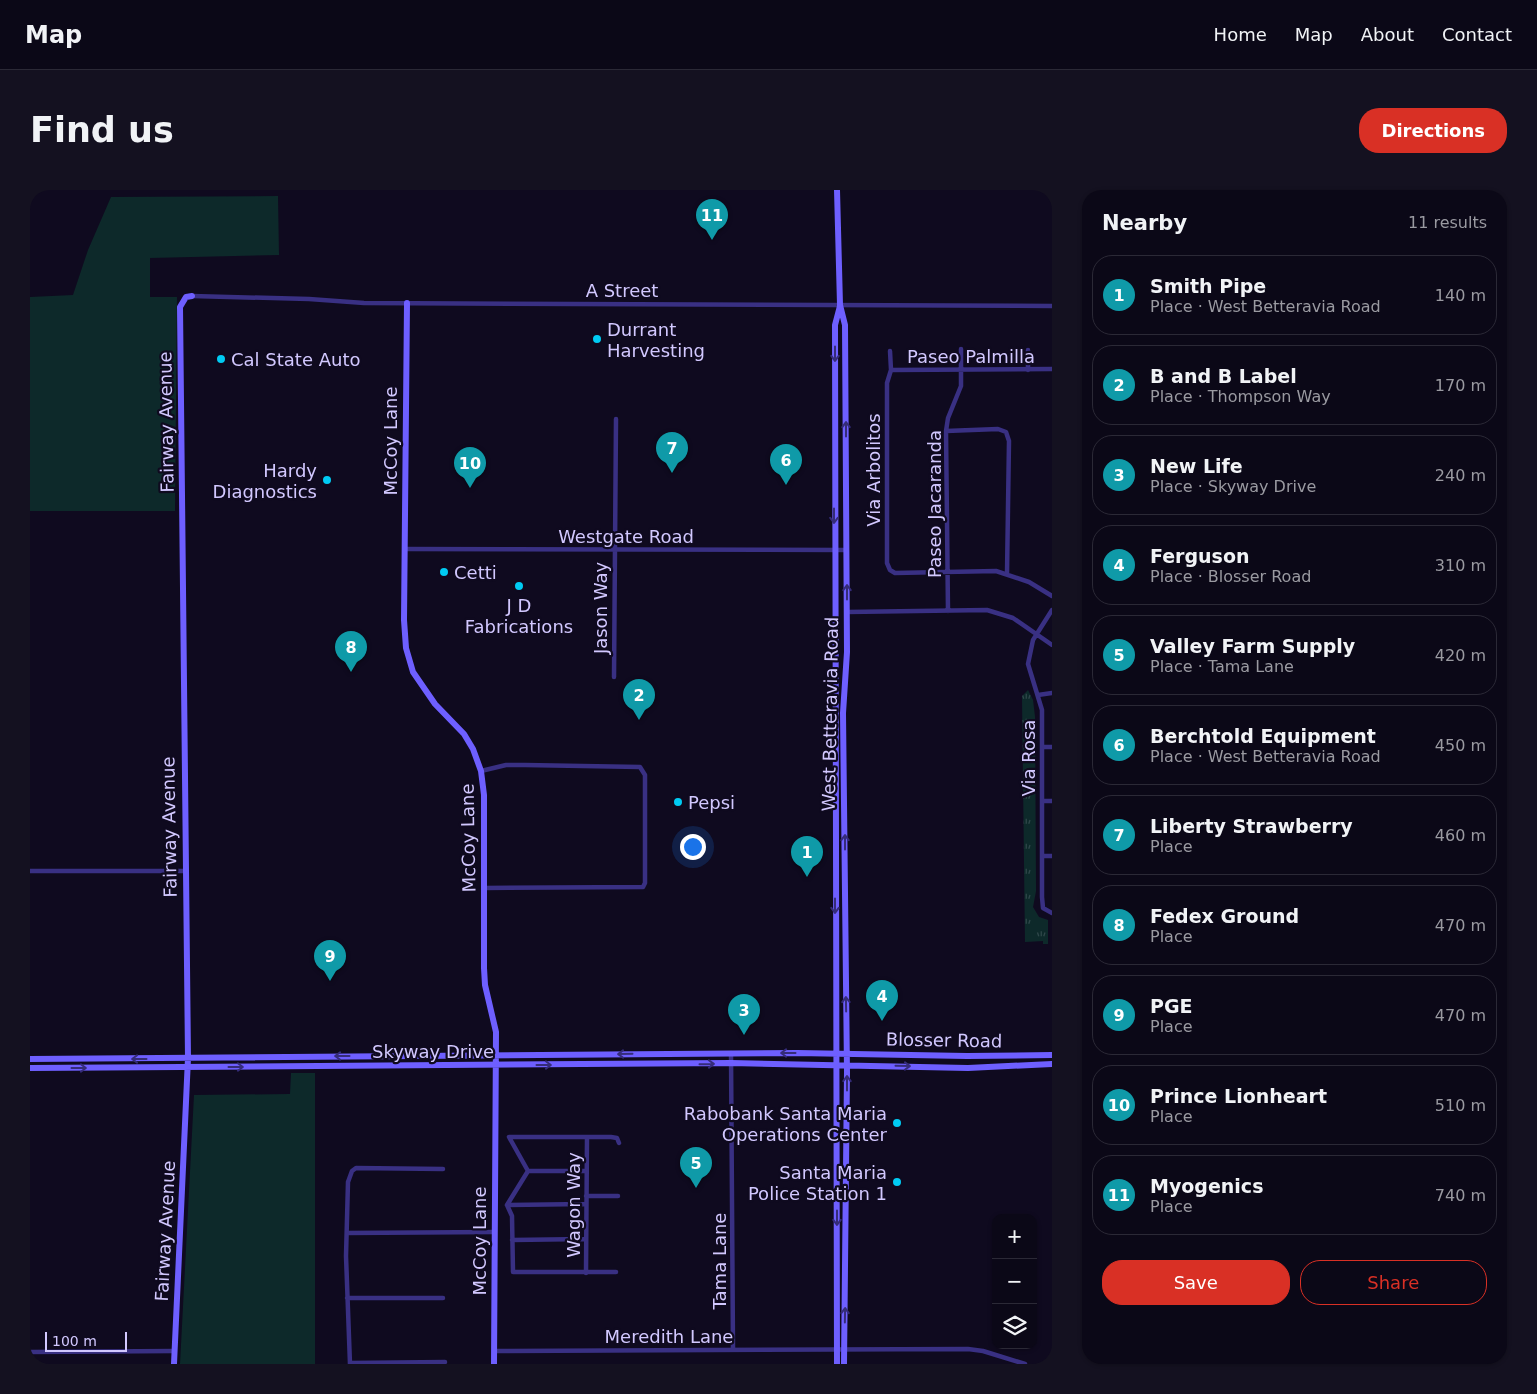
<!DOCTYPE html>
<html lang="en">
<head>
<meta charset="utf-8">
<style>
  :root { --surface:#0b0817; --page:#141120; --text:#f1f3f6; --muted:#9a9aa1; --line:#2b2936; --accent:#d93025 }
  body { margin:0; font-family:"DejaVu Sans",sans-serif; background:var(--page); color:var(--text) }
  .controls { position:absolute; right:15px; bottom:15px; display:grid; overflow:hidden; border-radius:10px; box-shadow:0 1px 4px #0004 }
  .controls button { width:45px; height:45px; display:grid; place-items:center; padding:0; border:0; border-bottom:1px solid var(--line); background:var(--surface); color:var(--text); font:25px sans-serif }
  .scale { position:absolute; left:15px; bottom:12px; width:82px; box-sizing:border-box; padding-left:5px; border:2px solid #d2c8ff; border-top:0; font-size:14px; line-height:18px; white-space:nowrap; color:#d2c8ff; -webkit-text-stroke:4px #0f0a1f; paint-order:stroke }
  .you { position:absolute; left:662px; top:656px; width:18px; height:18px; margin:-12px; border:4px solid #fff; border-radius:50%; background:#1a73e8; box-shadow:0 0 0 8px #1a73e833 }
  .badge { display:grid; place-items:center; width:32px; height:32px; border-radius:50%; background:var(--accent); color:#fff; font-size:16px; font-weight:700 }
  .pin { position:absolute; translate:-50% -41px; filter:drop-shadow(0 1px 2px #0008) }
  .pin::after { content:''; position:absolute; top:26px; width:18px; height:15px; background:inherit; clip-path:polygon(0 0,100% 0,50% 100%) }
  .list { margin:0; padding:0; list-style:none }
  h2 { display:flex; justify-content:space-between; align-items:center; height:65px; margin:0; padding:0 20px; font-size:21px }
  h2 small { font-size:16px; font-weight:400; color:var(--muted) }
  .list li { display:grid; grid-template-columns:32px 1fr auto; gap:15px; align-items:center; box-sizing:border-box; height:80px; margin:0 10px 10px; padding:0 10px; border:1px solid var(--line); border-radius:20px }
  .list b { display:block; font-size:19px; white-space:nowrap }
  .list p { margin:0; font-size:16px; white-space:nowrap; color:var(--muted) }
  .list em { font-size:16px; font-style:normal; color:var(--muted) }
  .actions { display:flex; gap:10px; padding:15px 20px }
  .actions a { flex:1; padding:11px 0; border:1px solid var(--accent); border-radius:20px; text-align:center; font-size:18px; color:var(--accent) }
  .actions .main { background:var(--accent); color:#fff }
  .icon { flex:none; width:28px; height:28px; fill:none; stroke:currentColor; stroke-width:2; stroke-linecap:round; stroke-linejoin:round }
  .map { position:relative; flex:none; width:1022px; height:1174px; overflow:hidden; border-radius:20px }
  header { display:flex; align-items:center; gap:30px; box-sizing:border-box; height:70px; padding:0 25px; background:var(--surface); border-bottom:1px solid var(--line) }
  header strong { font-size:24px }
  nav { display:flex; gap:28px; margin-inline-start:auto; font-size:18px }
  .intro { display:flex; align-items:center; justify-content:space-between; box-sizing:border-box; height:120px; padding:0 30px }
  h1 { margin:0; font-size:35px }
  .button { padding:12px 22px; border-radius:20px; background:var(--accent); color:#fff; font-size:18px; font-weight:700 }
  main { display:flex; gap:30px; padding:0 30px }
  aside { flex:1; background:var(--surface); border-radius:20px; box-shadow:0 1px 4px #0004 }
  .map>svg:first-child { display:block }
  .grass { fill:#0d292a }
  .park { fill:url(#park-tufts) }
  .lines { fill:none; stroke-linecap:round; stroke-linejoin:round }
  .street { stroke:#393083; stroke-width:4.5 }
  .secondary { stroke:#6e5fff; stroke-width:6 }
  .oneway { stroke:#352c79 }
  .poi-dot { fill:#00cbf3; stroke:#0f0a1f; stroke-width:2 }
  .labels { text-anchor:middle; dominant-baseline:central; stroke-width:4.5; stroke-linejoin:round; paint-order:stroke }
  .street-label { font-size:18px; fill:#d2c8ff; stroke:#0f0a1f }
  .poi-label { font-size:18px; fill:#d2c8ff; stroke:#0f0a1f; text-anchor:start }
</style>
</head>
<body>
<header>
<strong>Map</strong>
<nav><a>Home</a><a>Map</a><a>About</a><a>Contact</a></nav>
</header>
<div class="intro"><h1>Find us</h1><a class="button">Directions</a></div>
<main>
<div class="map">
<svg width="1022" height="1174" viewBox="0 0 1022 1174">
  <defs>
    <pattern id="park-tufts" width="24" height="20" patternUnits="userSpaceOnUse" patternTransform="scale(1.25)"><rect width="24" height="20" fill="#0d292a"/><path d="M3 7l-1-3M5 7V3M7 7l1-3M15 17l-1-3M17 17v-4M19 17l1-3" fill="none" stroke="#2f474a"/></pattern>
  </defs>
  <rect width="100%" height="100%" fill="#0f0a1f"/>
  <path class="grass" d="M 248,6 L 249,65 L 120,68 L 120,107 L 147,107 L 145,321 L 0,321 L 0,107 L 43,105 L 58,60 L 81,7 Z
    M 261,883 L 285,883 L 285,1174 L 150,1174 L 164,905 L 260,904 Z"/>
  <path class="park" d="M 998,500 L 1003,510 L 1005,527 L 1006,701 L 1003,717 L 1009,727 L 1018,730 L 1018,754 L 1013,754 L 1013,751 L 995,752 L 992,506 Z"/>
  <g class="lines">
    <path class="street" d="M 162,106 L 279,109 L 334,113 L 1022,116
      M 998,160 L 998,180
      M 860,161 L 861,180 L 857,193 L 857,373 L 860,380 L 865,383 L 966,381 L 999,392 L 1022,406
      M 861,180 L 1022,179
      M 916,241 L 968,239 L 976,242 L 979,251 L 977,384
      M 375,359 L 816,360
      M 1022,420 L 1003,450 L 998,474 L 1012,520 L 1012,707 L 1013,718 L 1022,723
      M 918,421 L 916,241 L 918,228 L 931,196 L 931,159
      M 817,422 L 957,420 L 983,428 L 1022,455
      M 584,487 L 586,229
      M 1008,505 L 1022,503
      M 1012,557 L 1022,557
      M 451,581 L 476,575 L 495,575 L 610,577 L 615,585 L 615,693 L 613,697 L 454,698
      M 1012,611 L 1022,611
      M 1013,666 L 1022,666
      M 0,681 L 154,681
      M 701,863 L 703,1159
      M 479,947 L 581,947 L 587,948 L 589,953
      M 498,981 L 556,981
      M 556,1006 L 588,1006
      M 477,1015 L 482,1026 L 483,1082 L 586,1082
      M 477,1015 L 556,1014
      M 477,1015 L 498,981 L 479,947
      M 317,1043 L 464,1042
      M 482,1050 L 556,1049
      M 556,1083 L 557,947
      M 317,1108 L 413,1108
      M 464,1161 L 938,1159 L 953,1161 L 995,1174
      M 0,1162 L 144,1161
      M 320,1173 L 415,1172
      M 320,1174 L 316,1066 L 318,992 L 322,981 L 326,978 L 413,979"/>
    <path class="secondary" d="M 807,0 L 810,115 L 815,135 L 817,462 L 813,523 L 817,882 L 814,1174
      M 377,113 L 374,430 L 376,458 L 383,482 L 405,514 L 434,544 L 443,559 L 451,581 L 454,605 L 454,778 L 455,795 L 466,842 L 464,1174
      M 0,869 L 767,863 L 937,866 L 1022,865
      M 0,878 L 701,873 L 938,878 L 1022,874
      M 144,1174 L 158,868 L 150,117 L 156,107 L 162,106
      M 807,1174 L 805,135 L 810,116"/>
  </g>
  <defs><path id="oneway-shaft" d="M-6 0H5M1.5-3L5.5 0L1.5 3" fill="none" stroke-width="1.6" stroke-linecap="round" stroke-linejoin="round" transform="scale(1.25)"/></defs>
  <g class="oneway">
    <use href="#oneway-shaft" transform="translate(805 164) rotate(90)"/>
    <use href="#oneway-shaft" transform="translate(816 239) rotate(-90)"/>
    <use href="#oneway-shaft" transform="translate(804 326) rotate(90)"/>
    <use href="#oneway-shaft" transform="translate(817 402) rotate(-90)"/>
    <use href="#oneway-shaft" transform="translate(815 652) rotate(-90)"/>
    <use href="#oneway-shaft" transform="translate(805 716) rotate(90)"/>
    <use href="#oneway-shaft" transform="translate(816 814) rotate(-91)"/>
    <use href="#oneway-shaft" transform="translate(758 863) rotate(180)"/>
    <use href="#oneway-shaft" transform="translate(595 864) rotate(179)"/>
    <use href="#oneway-shaft" transform="translate(312 866) rotate(180)"/>
    <use href="#oneway-shaft" transform="translate(109 869) rotate(180)"/>
    <use href="#oneway-shaft" transform="translate(677 874) rotate(-1)"/>
    <use href="#oneway-shaft" transform="translate(514 875)"/>
    <use href="#oneway-shaft" transform="translate(873 876) rotate(1)"/>
    <use href="#oneway-shaft" transform="translate(206 877)"/>
    <use href="#oneway-shaft" transform="translate(49 878)"/>
    <use href="#oneway-shaft" transform="translate(817 893) rotate(-90)"/>
    <use href="#oneway-shaft" transform="translate(807 1028) rotate(90)"/>
    <use href="#oneway-shaft" transform="translate(815 1125) rotate(-89)"/>
  </g>
  <g class="poi-dot">
    <circle cx="567" cy="149" r="5"/>
    <circle cx="191" cy="169" r="5"/>
    <circle cx="297" cy="290" r="5"/>
    <circle cx="414" cy="382" r="5"/>
    <circle cx="489" cy="396" r="5"/>
    <circle cx="648" cy="612" r="5"/>
    <circle cx="867" cy="933" r="5"/>
    <circle cx="867" cy="992" r="5"/>
  </g>
  <g class="labels">
    <g class="street-label">
      <text x="592" y="100">A Street</text>
      <text x="941" y="166">Paseo Palmilla</text>
      <text transform="translate(136 232) rotate(-91)">Fairway Avenue</text>
      <text transform="translate(360 251) rotate(-90)">McCoy Lane</text>
      <text transform="translate(843 280) rotate(-90)">Via Arbolitos</text>
      <text transform="translate(904 314) rotate(-90)">Paseo Jacaranda</text>
      <text x="596" y="346">Westgate Road</text>
      <text transform="translate(570 418) rotate(-90)">Jason Way</text>
      <text transform="translate(800 524) rotate(-89)">West Betteravia Road</text>
      <text transform="translate(998 568) rotate(-90)">Via Rosa</text>
      <text transform="translate(139 637) rotate(-91)">Fairway Avenue</text>
      <text transform="translate(438 648) rotate(-91)">McCoy Lane</text>
      <text transform="translate(914 850) rotate(1)">Blosser Road</text>
      <text x="403" y="861">Skyway Drive</text>
      <text transform="translate(543 1015) rotate(-90)">Wagon Way</text>
      <text transform="translate(135 1041) rotate(-87)">Fairway Avenue</text>
      <text transform="translate(449 1051) rotate(-90)">McCoy Lane</text>
      <text transform="translate(689 1071) rotate(-90)">Tama Lane</text>
      <text x="639" y="1146">Meredith Lane</text>
    </g>
    <g class="poi-label">
      <text x="577" y="139">Durrant<tspan x="577" dy="21">Harvesting</tspan></text>
      <text x="201" y="169">Cal State Auto</text>
      <text x="287" y="280" text-anchor="end">Hardy<tspan x="287" dy="21">Diagnostics</tspan></text>
      <text x="424" y="382">Cetti</text>
      <text x="489" y="415" text-anchor="middle">J D<tspan x="489" dy="21">Fabrications</tspan></text>
      <text x="658" y="612">Pepsi</text>
      <text x="857" y="923" text-anchor="end">Rabobank Santa Maria<tspan x="857" dy="21">Operations Center</tspan></text>
      <text x="857" y="982" text-anchor="end">Santa Maria<tspan x="857" dy="21">Police Station 1</tspan></text>
    </g>
  </g>
</svg>
<div class="controls">
<button>+</button>
<button>−</button>
<button><svg class="icon" aria-label="layers" viewBox="0 0 24 24"><path d="M12 4l9 5-9 5-9-5zM3 14l9 5 9-5"/></svg></button>
</div>
<div class="scale">100 m</div>
<div class="you"></div>
<div class="pin badge" style="left:777px;top:687px;background:#0f9aa8">1</div>
<div class="pin badge" style="left:609px;top:530px;background:#0f9aa8">2</div>
<div class="pin badge" style="left:714px;top:845px;background:#0f9aa8">3</div>
<div class="pin badge" style="left:852px;top:831px;background:#0f9aa8">4</div>
<div class="pin badge" style="left:666px;top:998px;background:#0f9aa8">5</div>
<div class="pin badge" style="left:756px;top:295px;background:#0f9aa8">6</div>
<div class="pin badge" style="left:642px;top:283px;background:#0f9aa8">7</div>
<div class="pin badge" style="left:321px;top:482px;background:#0f9aa8">8</div>
<div class="pin badge" style="left:300px;top:791px;background:#0f9aa8">9</div>
<div class="pin badge" style="left:440px;top:298px;background:#0f9aa8">10</div>
<div class="pin badge" style="left:682px;top:50px;background:#0f9aa8">11</div>
</div>
<aside>
<h2>Nearby<small>11 results</small></h2>
<ul class="list">
<li><span class="badge" style="background:#0f9aa8">1</span><div><b>Smith Pipe</b><p>Place · West Betteravia Road</p></div><em>140 m</em></li>
<li><span class="badge" style="background:#0f9aa8">2</span><div><b>B and B Label</b><p>Place · Thompson Way</p></div><em>170 m</em></li>
<li><span class="badge" style="background:#0f9aa8">3</span><div><b>New Life</b><p>Place · Skyway Drive</p></div><em>240 m</em></li>
<li><span class="badge" style="background:#0f9aa8">4</span><div><b>Ferguson</b><p>Place · Blosser Road</p></div><em>310 m</em></li>
<li><span class="badge" style="background:#0f9aa8">5</span><div><b>Valley Farm Supply</b><p>Place · Tama Lane</p></div><em>420 m</em></li>
<li><span class="badge" style="background:#0f9aa8">6</span><div><b>Berchtold Equipment</b><p>Place · West Betteravia Road</p></div><em>450 m</em></li>
<li><span class="badge" style="background:#0f9aa8">7</span><div><b>Liberty Strawberry</b><p>Place</p></div><em>460 m</em></li>
<li><span class="badge" style="background:#0f9aa8">8</span><div><b>Fedex Ground</b><p>Place</p></div><em>470 m</em></li>
<li><span class="badge" style="background:#0f9aa8">9</span><div><b>PGE</b><p>Place</p></div><em>470 m</em></li>
<li><span class="badge" style="background:#0f9aa8">10</span><div><b>Prince Lionheart</b><p>Place</p></div><em>510 m</em></li>
<li><span class="badge" style="background:#0f9aa8">11</span><div><b>Myogenics</b><p>Place</p></div><em>740 m</em></li>
</ul>
<div class="actions"><a class="main">Save</a><a>Share</a></div>
</aside>
</main>
</body>
</html>
